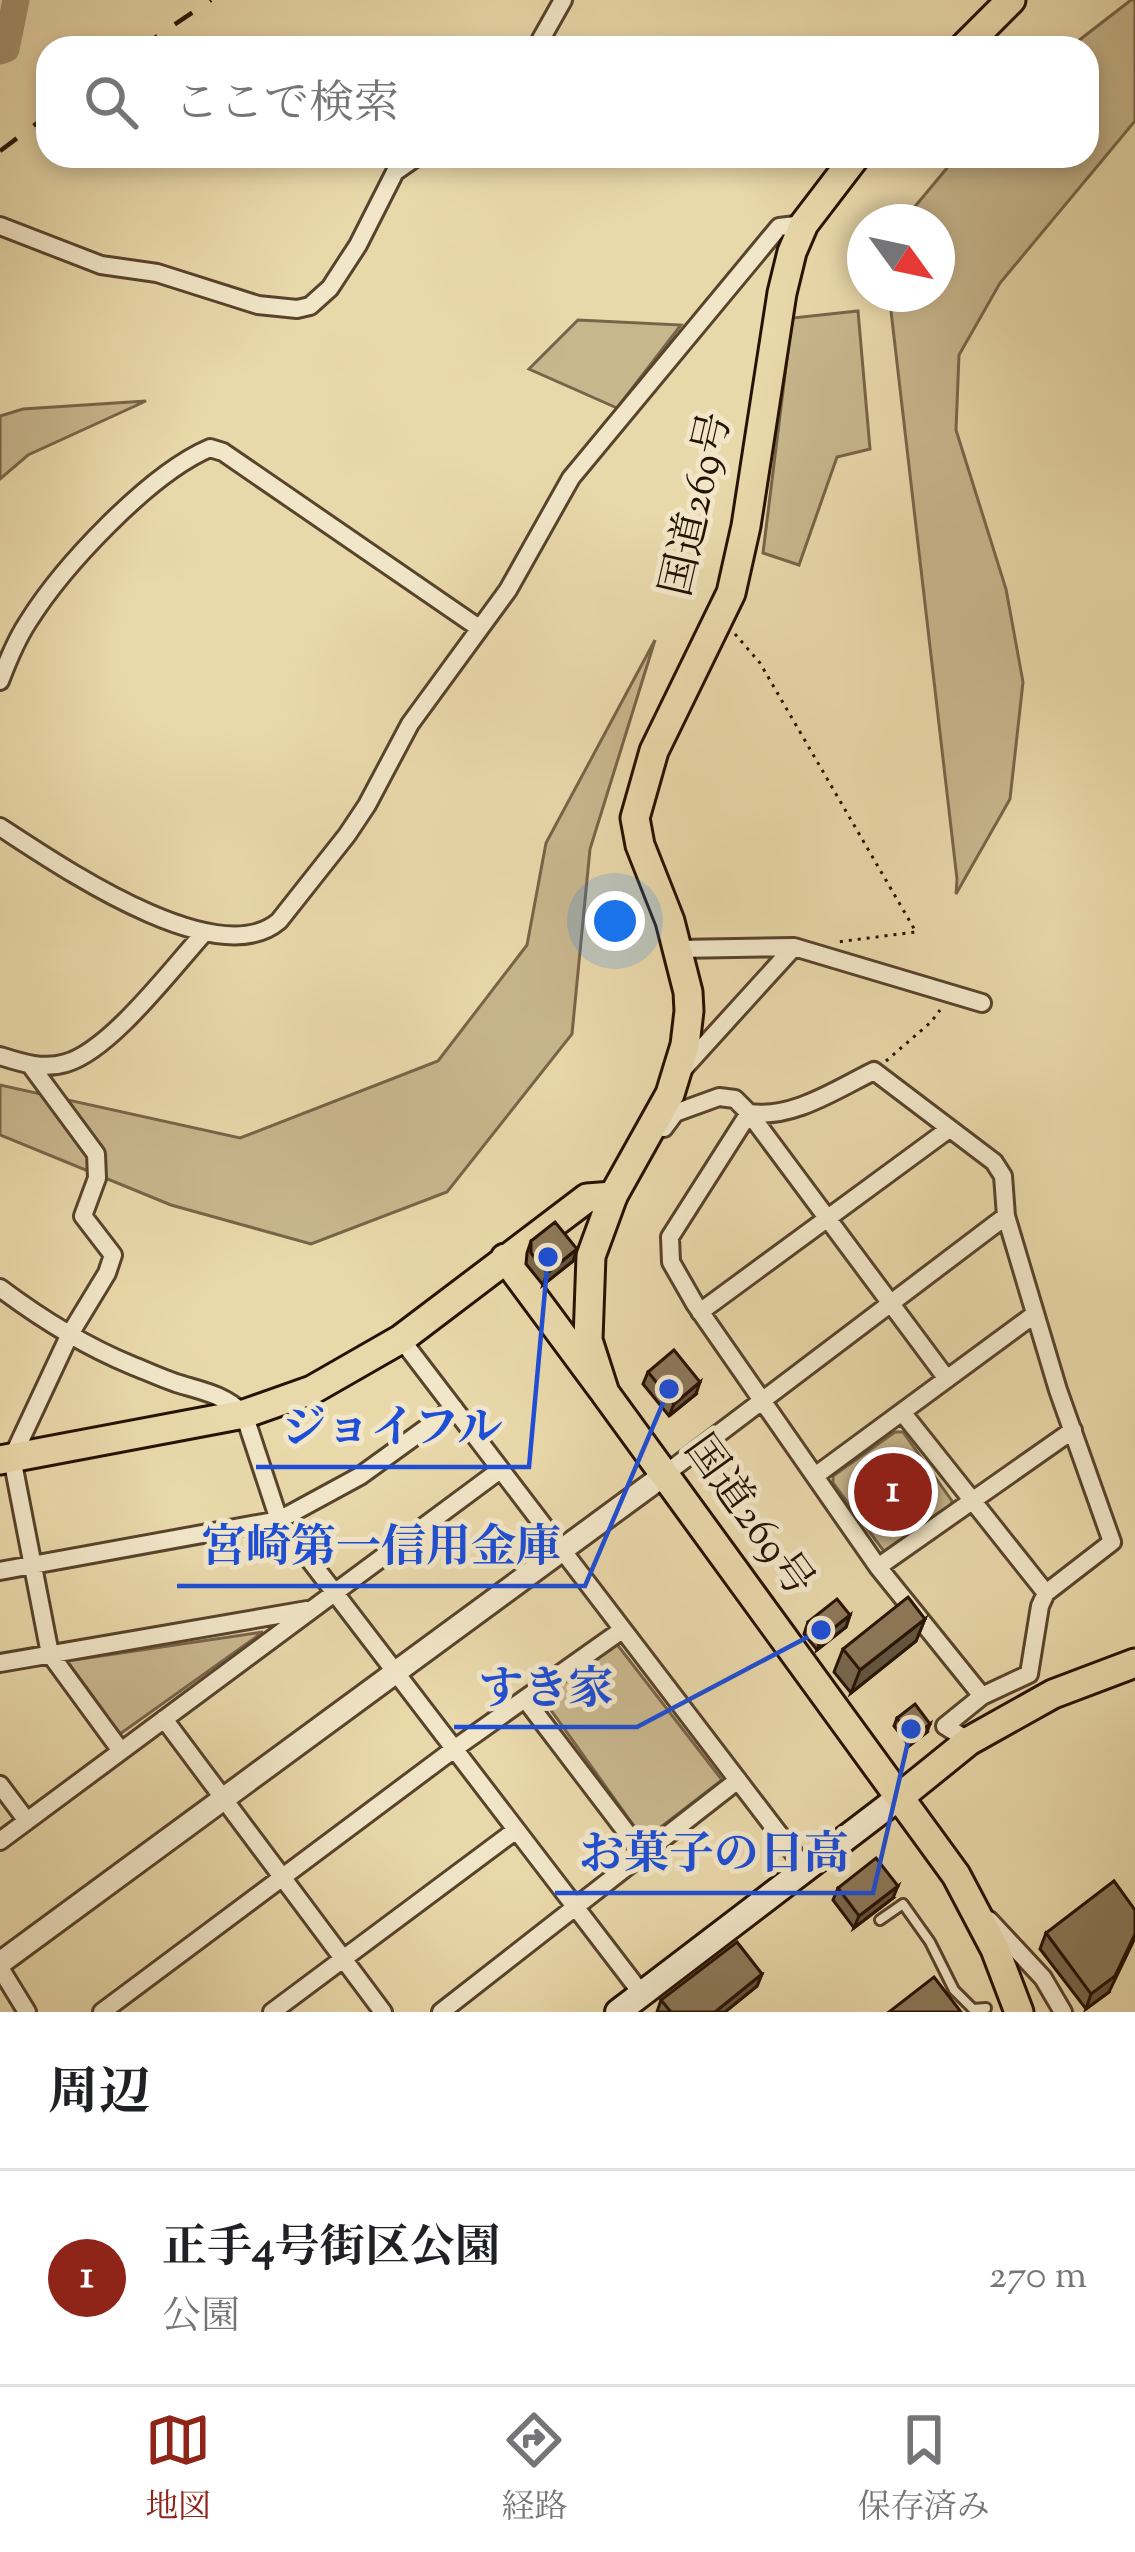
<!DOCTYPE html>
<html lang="ja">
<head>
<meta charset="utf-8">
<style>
  :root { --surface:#fff; --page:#f6f6f6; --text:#202124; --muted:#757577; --line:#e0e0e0; --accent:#8f2418 }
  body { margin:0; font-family:"Sorts Mill Goudy","Noto Serif JP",serif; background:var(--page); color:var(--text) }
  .compass { position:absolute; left:847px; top:204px; width:108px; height:108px; border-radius:50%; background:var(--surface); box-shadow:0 6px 18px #0003; rotate:123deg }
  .you { position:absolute; left:615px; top:921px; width:42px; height:42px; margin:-30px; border:9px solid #fff; border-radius:50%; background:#1a73e8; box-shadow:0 0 0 18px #1a73e833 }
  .badge { display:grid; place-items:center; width:78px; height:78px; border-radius:50%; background:var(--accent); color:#fff; font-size:39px; font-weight:700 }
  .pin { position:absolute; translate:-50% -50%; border:6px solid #fff; box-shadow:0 3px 12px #0006 }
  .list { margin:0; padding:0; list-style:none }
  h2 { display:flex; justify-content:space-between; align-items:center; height:156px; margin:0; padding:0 48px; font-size:51px }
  h2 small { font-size:39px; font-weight:400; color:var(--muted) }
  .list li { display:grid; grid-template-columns:78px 1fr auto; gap:36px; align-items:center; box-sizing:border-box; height:216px; padding:0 48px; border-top:3px solid var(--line) }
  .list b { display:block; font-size:45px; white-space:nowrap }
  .list p { margin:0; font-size:39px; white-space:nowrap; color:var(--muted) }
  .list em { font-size:39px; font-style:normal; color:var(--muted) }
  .icon { flex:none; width:66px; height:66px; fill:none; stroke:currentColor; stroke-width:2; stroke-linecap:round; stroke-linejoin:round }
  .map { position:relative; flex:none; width:1135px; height:2012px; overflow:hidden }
  .search { position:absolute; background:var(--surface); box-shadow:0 6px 18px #0003; left:36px; right:36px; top:36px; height:132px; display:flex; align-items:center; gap:30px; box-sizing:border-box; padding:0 42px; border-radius:36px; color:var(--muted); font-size:45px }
  .sheet { height:372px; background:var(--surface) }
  nav { display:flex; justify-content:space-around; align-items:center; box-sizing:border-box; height:168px; border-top:3px solid var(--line); background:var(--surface); font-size:33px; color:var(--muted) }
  nav a { display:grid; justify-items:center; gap:6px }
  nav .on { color:var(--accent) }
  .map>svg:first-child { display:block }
  .green { fill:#c8b68d; stroke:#786448; stroke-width:3 }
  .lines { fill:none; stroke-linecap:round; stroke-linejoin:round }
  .river { stroke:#a79471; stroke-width:27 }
  .service-casing { stroke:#58432c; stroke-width:14 }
  .minor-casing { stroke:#58432c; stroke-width:22 }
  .tertiary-casing { stroke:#58432c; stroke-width:27 }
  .secondary-casing { stroke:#271102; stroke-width:30 }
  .primary-casing { stroke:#271102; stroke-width:33 }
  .trunk-casing { stroke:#271102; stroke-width:33 }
  .path { stroke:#271102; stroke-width:3; stroke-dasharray:3 6; stroke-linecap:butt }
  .service { stroke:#f1e6c8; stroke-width:8 }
  .minor { stroke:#f1e6c8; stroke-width:16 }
  .tertiary { stroke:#f1e6c8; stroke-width:21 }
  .secondary { stroke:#f1e6c8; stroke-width:24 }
  .primary { stroke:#e9d8aa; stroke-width:27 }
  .trunk { stroke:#e9d8aa; stroke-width:27 }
  .rail { stroke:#271102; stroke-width:4.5; stroke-dasharray:21 21; stroke-linecap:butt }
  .wall { fill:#78674d; stroke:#271102; stroke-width:3 }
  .shaded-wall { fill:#62543e; stroke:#271102; stroke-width:3 }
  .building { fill:#8c7859; stroke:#271102; stroke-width:3 }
  .labels { text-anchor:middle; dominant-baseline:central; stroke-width:10; stroke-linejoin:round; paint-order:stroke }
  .street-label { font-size:42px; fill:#271102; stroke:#f1e6c8 }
  .leader { fill:none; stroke:#1d4ed8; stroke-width:4.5 }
  .callout-dot { fill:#1d4ed8; stroke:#f1e6c8; stroke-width:4.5 }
  .callout-label { font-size:45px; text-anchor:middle; font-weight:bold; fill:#1d4ed8; stroke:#f1e6c8; stroke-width:10; stroke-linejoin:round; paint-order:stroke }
</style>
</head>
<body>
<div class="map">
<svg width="1135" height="2012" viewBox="0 0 1135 2012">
  <rect width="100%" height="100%" fill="#e9d8aa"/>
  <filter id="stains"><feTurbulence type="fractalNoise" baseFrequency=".00167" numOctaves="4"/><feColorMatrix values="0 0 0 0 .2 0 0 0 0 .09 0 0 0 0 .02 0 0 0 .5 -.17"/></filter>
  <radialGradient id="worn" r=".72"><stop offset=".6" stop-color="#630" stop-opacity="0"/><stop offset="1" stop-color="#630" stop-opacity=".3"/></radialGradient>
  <path class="green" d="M 1131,0 L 1135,0 L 1135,121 L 1000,283 L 959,355 L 956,430 L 1006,589 L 1023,682 L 1010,799 L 956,894 L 957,879 L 891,311 L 892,294 L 937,294 L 937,222 L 902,222 L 957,156 L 1087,156 L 1087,48 L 1069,48 Z
    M 858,311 L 870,449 L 837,457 L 799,565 L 763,553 L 792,318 Z
    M 578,320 L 681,325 L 617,408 L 529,369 Z
    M 146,401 L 28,455 L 0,479 L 0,416 L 23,409 Z
    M 655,640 L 590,849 L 572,1034 L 447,1192 L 311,1244 L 171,1205 L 0,1135 L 0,1085 L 240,1138 L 438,1061 L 527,945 L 546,843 Z
    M 895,1432 L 903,1432 L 952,1501 L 951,1506 L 886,1554 L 833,1483 L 833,1476 Z
    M 263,1632 L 120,1734 L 67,1661 Z
    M 616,1643 L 722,1780 L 644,1840 L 543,1699 Z"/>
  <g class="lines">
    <path class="river" d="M 0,51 L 6,49 L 16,0"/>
    <defs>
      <path id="service" d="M 880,1920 L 903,1904 L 930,1942 L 954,1990 L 973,2009 L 986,2008"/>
      <path id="minor" d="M 536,48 L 563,0
        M 0,226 L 101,265 L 157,273 L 258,305 L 297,309 L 310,306 L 330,288 L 358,245 L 395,172 L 418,156
        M 0,681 C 8,660 16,640 28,622 C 63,566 149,474 210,448 L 223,452 L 479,628
        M 0,827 C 56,863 216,975 279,921 L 347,835 L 367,805 L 410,724 L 508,590 L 571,478 L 779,227 L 804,224
        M 677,949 L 794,947
        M 0,1056 C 22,1063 43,1070 66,1063 C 111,1050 172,968 205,932
        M 31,1066 L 96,1154 L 97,1178 L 83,1216 L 113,1255 L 107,1273 L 70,1334 L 12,1458 L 50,1654 L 121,1751
        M 684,1068 L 794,947 L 982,1003
        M 749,1113 C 793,1119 835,1090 874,1071 L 994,1162 L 1003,1176 L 1006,1216 L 1058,1390 L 1112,1542 L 1046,1593 L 1040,1606 L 1029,1674 L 982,1696
        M 749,1113 L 670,1237 L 671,1262 L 695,1304 L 878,1567 L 982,1696 L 945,1726 L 969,1741
        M 664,1128 L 675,1113 L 719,1097 L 735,1099 L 749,1113 L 947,1379
        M 0,1288 C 40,1318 85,1346 131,1365 C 146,1371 161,1378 176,1383 C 202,1391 223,1394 244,1414 L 279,1520 L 642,1994
        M 700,1312 L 949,1129
        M 401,1339 L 805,1868
        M 902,1412 L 1046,1593
        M 664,1475 L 1006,1216
        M 815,1476 L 1035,1314
        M 878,1567 L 1073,1430
        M 0,1571 L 279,1520 L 360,1476 L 454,1408
        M 0,1663 L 307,1610
        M 525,1699 L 643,1854
        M 164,1719 L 383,2012
        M 0,1785 L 27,1821
        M 0,1841 L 500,1470
        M 989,1920 L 1043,1978 L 1063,2012
        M 0,1968 L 27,2012
        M 102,2012 L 454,1749 L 622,1630
        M 272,2012 L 516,1830
        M 441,2012 L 738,1780"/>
      <path id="tertiary" d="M 0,1963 L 664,1475"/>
      <path id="secondary" d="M 618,2012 L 901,1796"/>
      <path id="primary" d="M 505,1258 L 602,1389
        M 0,1460 L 244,1414 L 312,1390 L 401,1339 L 587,1198 L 613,1196
        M 901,1796 L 969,1741 L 1053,1694 L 1135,1663"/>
      <path id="trunk" d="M 963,48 L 1011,0
        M 856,156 L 804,224 L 792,252 L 782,293 L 746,526 L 731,593 L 654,751 L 635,818 L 640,845 L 670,921 L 688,992 L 689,1011 L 685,1045 L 670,1094 L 613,1196 L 591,1256 L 588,1340 L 605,1393 L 956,1875 L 995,1949 L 1019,2012"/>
    </defs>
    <use href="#service" class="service-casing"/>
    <use href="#minor" class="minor-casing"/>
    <use href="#tertiary" class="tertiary-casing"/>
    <use href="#secondary" class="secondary-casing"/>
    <use href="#primary" class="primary-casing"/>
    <use href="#trunk" class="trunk-casing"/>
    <path class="path" d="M 735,634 L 760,663 L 916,932 L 837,942
      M 886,1061 L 931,1022 L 940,1010"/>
    <use href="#service" class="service"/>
    <use href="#minor" class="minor"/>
    <use href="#tertiary" class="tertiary"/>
    <use href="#secondary" class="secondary"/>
    <use href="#primary" class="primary"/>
    <use href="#trunk" class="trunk"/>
    <path class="rail" d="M 140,48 L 211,0
      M 0,151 L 48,115"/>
  </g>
  <path class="wall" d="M 531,1241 L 573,1261 L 543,1285 L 526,1264 L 527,1253 Z
    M 648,1372 L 696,1394 L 669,1416 L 643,1384 Z
    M 850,1615 L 846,1627 L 817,1650 L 804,1634 L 808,1622 Z
    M 925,1619 L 916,1641 L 851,1693 L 834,1672 L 843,1649 Z
    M 897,1718 L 927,1732 L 909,1746 L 894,1726 Z
    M 838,1888 L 893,1898 L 854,1928 L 833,1900 Z
    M 1046,1933 L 1109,1992 L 1086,2009 L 1040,1949 Z
    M 762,1974 L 757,1986 L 725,2012 L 657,2012 L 661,2000 Z"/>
  <path class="shaded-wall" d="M 577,1249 L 573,1261 L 543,1285 L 547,1273 Z
    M 700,1382 L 696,1394 L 669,1416 L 674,1404 Z
    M 850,1615 L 846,1627 L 817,1650 L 821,1638 Z
    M 925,1619 L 916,1641 L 851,1693 L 860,1670 Z
    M 930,1724 L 927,1732 L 909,1746 L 912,1738 Z
    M 898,1886 L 893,1898 L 854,1928 L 859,1916 Z
    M 1135,1934 L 1135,1938 L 1109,1992 L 1086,2009 L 1091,1994 Z
    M 762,1974 L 757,1986 L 725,2012 L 715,2012 Z"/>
  <path class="building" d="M 555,1222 L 577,1249 L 547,1273 L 531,1253 L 531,1241 Z
    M 674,1350 L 700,1382 L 674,1404 L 648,1372 Z
    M 908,1597 L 925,1619 L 860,1670 L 843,1649 Z
    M 837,1599 L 850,1615 L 821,1638 L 808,1622 Z
    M 915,1704 L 930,1724 L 912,1738 L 897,1718 Z
    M 876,1858 L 898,1886 L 859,1916 L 838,1888 Z
    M 1114,1881 L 1135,1910 L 1135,1934 L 1115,1976 L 1091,1994 L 1046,1933 Z
    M 737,1942 L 762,1974 L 715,2012 L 671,2012 L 661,2000 Z
    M 934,1977 L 961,2012 L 889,2012 Z"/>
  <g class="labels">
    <g class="street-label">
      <text transform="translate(699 505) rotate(-77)">国道269号</text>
      <text transform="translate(747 1517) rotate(54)">国道269号</text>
    </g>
  </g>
  <path class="leader" d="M548 1257L529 1467H256M669 1389L585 1586H177M821 1630L637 1727H454M911 1729L873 1893H555"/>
  <g class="callout-dot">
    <circle cx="548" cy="1257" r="12"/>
    <circle cx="669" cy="1389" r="12"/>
    <circle cx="821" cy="1630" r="12"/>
    <circle cx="911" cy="1729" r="12"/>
  </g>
  <g class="callout-label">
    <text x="392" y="1442">ジョイフル</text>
    <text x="381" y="1561">宮崎第一信用金庫</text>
    <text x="546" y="1703">すき家</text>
    <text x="714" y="1868">お菓子の日高</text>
  </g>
  <rect width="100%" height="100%" filter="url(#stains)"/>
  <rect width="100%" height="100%" fill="url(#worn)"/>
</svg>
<svg class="compass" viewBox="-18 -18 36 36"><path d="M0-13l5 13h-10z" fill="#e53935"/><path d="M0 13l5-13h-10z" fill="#757577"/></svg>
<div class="you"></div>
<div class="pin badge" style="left:893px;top:1492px">1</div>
<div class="search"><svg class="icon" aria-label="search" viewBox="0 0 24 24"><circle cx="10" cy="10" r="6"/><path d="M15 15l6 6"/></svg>ここで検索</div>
</div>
<section class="sheet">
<h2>周辺<small></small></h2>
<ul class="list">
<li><span class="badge">1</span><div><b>正手4号街区公園</b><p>公園</p></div><em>270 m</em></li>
</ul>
</section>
<nav>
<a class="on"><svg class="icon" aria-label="map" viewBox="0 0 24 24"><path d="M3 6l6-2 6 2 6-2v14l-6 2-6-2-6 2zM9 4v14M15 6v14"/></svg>地図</a>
<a><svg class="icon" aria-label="directions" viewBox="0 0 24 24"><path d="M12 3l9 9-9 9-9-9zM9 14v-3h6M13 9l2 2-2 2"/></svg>経路</a>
<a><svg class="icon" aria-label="saved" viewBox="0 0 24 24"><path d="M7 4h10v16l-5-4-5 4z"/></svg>保存済み</a>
</nav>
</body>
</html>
